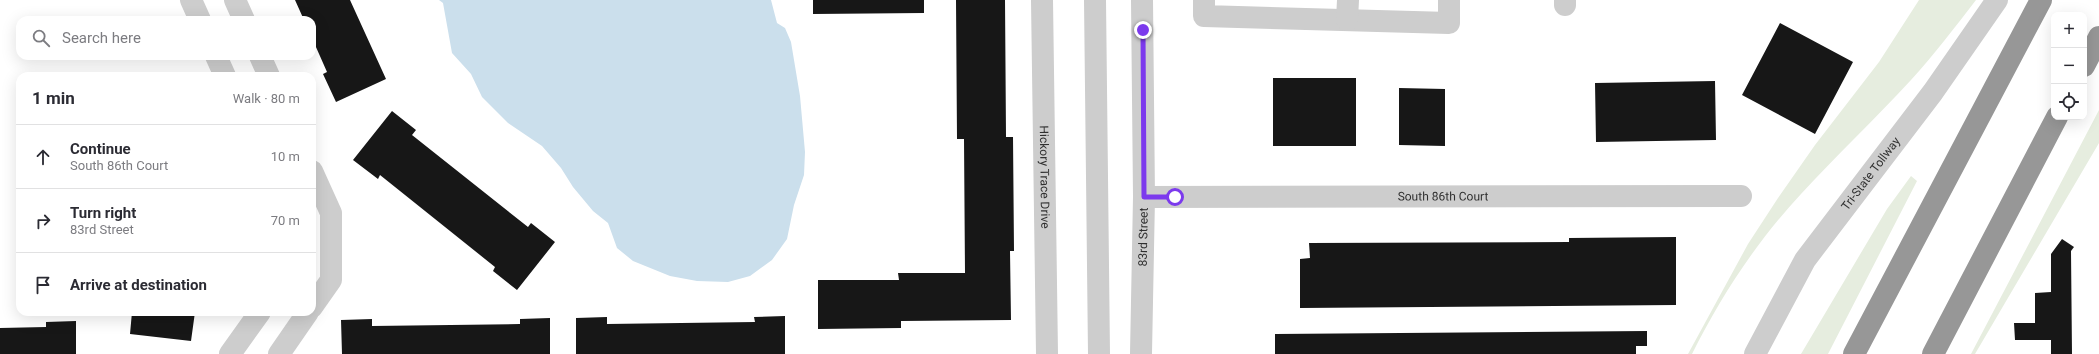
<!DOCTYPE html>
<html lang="en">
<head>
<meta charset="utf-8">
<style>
  :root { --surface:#fff; --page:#f7f7f7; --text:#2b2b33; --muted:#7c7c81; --line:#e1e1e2 }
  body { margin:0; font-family:Roboto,sans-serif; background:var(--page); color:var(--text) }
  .controls { position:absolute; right:12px; top:12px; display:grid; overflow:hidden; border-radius:8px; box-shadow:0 4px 16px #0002 }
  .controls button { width:36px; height:36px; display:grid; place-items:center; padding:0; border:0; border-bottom:1px solid var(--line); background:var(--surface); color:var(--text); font:20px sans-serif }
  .stop { position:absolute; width:12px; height:12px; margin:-9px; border:3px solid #7c3aed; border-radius:50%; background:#fff }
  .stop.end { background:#7c3aed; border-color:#fff; box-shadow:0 1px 4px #0008 }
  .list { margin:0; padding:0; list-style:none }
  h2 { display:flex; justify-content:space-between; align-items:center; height:52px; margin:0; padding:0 16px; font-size:17px }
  h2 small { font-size:13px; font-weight:400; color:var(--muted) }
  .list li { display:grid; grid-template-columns:26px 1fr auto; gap:12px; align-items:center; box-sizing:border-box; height:64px; padding:0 16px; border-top:1px solid var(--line) }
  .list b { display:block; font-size:15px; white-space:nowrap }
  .list p { margin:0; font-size:13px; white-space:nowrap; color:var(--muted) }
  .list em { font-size:13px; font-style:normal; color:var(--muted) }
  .icon { flex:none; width:22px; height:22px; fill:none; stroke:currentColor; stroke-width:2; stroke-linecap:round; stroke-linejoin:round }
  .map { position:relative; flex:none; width:2099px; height:354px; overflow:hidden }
  .search { position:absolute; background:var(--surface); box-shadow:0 4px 16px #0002; left:16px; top:16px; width:300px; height:44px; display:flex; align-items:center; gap:10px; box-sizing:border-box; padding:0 14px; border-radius:12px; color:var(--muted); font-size:15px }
  .panel { position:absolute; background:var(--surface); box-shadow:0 4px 16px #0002; left:16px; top:72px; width:300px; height:244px; border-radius:12px }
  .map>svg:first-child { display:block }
  .green { fill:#e6eddf }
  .water { fill:#cbdfec }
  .building { fill:#171717 }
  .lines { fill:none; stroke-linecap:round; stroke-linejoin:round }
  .minor { stroke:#cdcdcd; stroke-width:22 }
  .highway { stroke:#979797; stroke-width:22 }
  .route { stroke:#7c3aed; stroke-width:5 }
  .labels { text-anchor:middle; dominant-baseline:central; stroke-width:4; stroke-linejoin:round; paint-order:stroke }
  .street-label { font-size:12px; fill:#303030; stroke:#fff }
</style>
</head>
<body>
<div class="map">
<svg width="2099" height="354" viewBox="0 0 2099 354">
  <rect width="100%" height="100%" fill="#fff"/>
  <path class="green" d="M 1919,0 L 1976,0 C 1955,27 1934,55 1911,80 C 1875,119 1837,155 1801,194 C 1757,241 1721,296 1692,354 L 1688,354 L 1748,244 L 1778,198 L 1815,145 L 1879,62 Z
    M 2099,110 L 2099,143 L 1975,354 L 1971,354 Z
    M 1911,176 L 1917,181 L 1828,354 L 1801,354 L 1887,209 Z"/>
  <path class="water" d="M 439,0 L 771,0 L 777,23 L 785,28 L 791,42 L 800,96 L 805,152 L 804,175 L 794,205 L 787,239 L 772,260 L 750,276 L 728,282 L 697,281 L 670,276 L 633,261 L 617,248 L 608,223 L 593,211 L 573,187 L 561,168 L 542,146 L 508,123 L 482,97 L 471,74 L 452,53 L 443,3 Z"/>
  <path class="building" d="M 295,0 L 350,0 L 386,79 L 336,102 L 323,74 L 327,72 L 312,38 L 312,20 L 304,20 Z
    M 813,0 L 924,0 L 924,13 L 813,14 Z
    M 956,0 L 1005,0 L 1006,137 L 1013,137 L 1014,251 L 1010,251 L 1011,320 L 901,321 L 901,328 L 818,329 L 818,280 L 899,280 L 898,273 L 965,273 L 964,139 L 957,139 Z
    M 1780,23 L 1853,62 L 1815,134 L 1742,95 Z
    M 1273,78 L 1356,78 L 1356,146 L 1273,146 Z
    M 1715,81 L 1716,140 L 1596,142 L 1595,83 Z
    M 1399,88 L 1445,89 L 1445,146 L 1399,145 Z
    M 392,111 L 416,130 L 412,135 L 528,227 L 531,223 L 555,242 L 517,290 L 493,271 L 495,267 L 380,175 L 378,179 L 353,160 Z
    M 1676,237 L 1676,305 L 1300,308 L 1300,259 L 1310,258 L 1309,243 L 1569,242 L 1569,238 Z
    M 2062,239 L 2074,247 L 2071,251 L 2072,354 L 2051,354 L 2051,340 L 2015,340 L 2014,323 L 2035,323 L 2035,293 L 2051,292 L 2051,254 Z
    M 132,312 L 195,312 L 191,341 L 130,334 Z
    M 785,316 L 785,354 L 576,354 L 576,318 L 607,317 L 607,324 L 755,322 L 754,317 Z
    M 550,318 L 550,354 L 342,354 L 341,320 L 372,319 L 372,326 L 520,324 L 520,319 Z
    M 76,321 L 76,354 L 0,354 L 0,328 L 46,327 L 46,322 Z
    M 1647,331 L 1647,346 L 1636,346 L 1636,354 L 1275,354 L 1275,334 Z"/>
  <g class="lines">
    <g class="minor">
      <path d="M 191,0 L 200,20"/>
      <path d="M 235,0 L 244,20"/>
      <path id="s1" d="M 1042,0 L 1047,354"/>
      <path d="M 1095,0 L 1099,354"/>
      <path d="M 1204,0 L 1204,16 L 1449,23 L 1449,0"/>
      <path d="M 1565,0 L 1565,5"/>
      <path d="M 1347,20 L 1348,0"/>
      <path d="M 216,56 L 225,76"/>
      <path d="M 260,56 L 269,76"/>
      <path d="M 312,171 L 331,213 L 331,280 L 312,307"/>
      <path id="s2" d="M 1144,197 L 1741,196"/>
      <path d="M 230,354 L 260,312"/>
      <path d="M 279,354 L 308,312"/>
      <path id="s3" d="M 1141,354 L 1144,197 L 1142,0"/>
      <path id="s4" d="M 1755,354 L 1805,260 L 1933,92 L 1997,0"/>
    </g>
    <path class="highway" d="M 2084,66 L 2099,37
      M 1854,354 L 2041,0
      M 1933,354 L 2057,117"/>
  </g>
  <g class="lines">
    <path class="route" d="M 1143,30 L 1144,197 L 1175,197"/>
  </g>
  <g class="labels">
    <g class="street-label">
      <text stroke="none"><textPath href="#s4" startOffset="215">Tri-State Tollway</textPath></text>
      <text stroke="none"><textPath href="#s1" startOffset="177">Hickory Trace Drive</textPath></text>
      <text stroke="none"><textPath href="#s2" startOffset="299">South 86th Court</textPath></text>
      <text stroke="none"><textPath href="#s3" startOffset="117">83rd Street</textPath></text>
    </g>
  </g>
</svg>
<div class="controls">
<button>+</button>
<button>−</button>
<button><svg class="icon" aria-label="locate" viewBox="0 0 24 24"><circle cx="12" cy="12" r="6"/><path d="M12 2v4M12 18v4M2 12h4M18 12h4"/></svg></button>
</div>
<div class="stop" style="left:1175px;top:197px"></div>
<div class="stop end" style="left:1143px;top:30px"></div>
<div class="search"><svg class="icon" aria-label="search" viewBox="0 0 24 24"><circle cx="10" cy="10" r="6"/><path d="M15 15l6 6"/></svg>Search here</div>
<section class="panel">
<h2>1 min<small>Walk · 80 m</small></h2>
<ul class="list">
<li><svg class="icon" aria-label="ahead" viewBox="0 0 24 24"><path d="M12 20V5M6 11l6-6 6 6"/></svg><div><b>Continue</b><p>South 86th Court</p></div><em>10 m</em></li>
<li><svg class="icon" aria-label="right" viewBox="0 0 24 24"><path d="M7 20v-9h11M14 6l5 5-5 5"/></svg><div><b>Turn right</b><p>83rd Street</p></div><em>70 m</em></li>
<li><svg class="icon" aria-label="arrive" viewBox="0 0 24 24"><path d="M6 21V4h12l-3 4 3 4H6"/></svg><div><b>Arrive at destination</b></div></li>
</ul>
</section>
</div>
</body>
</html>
